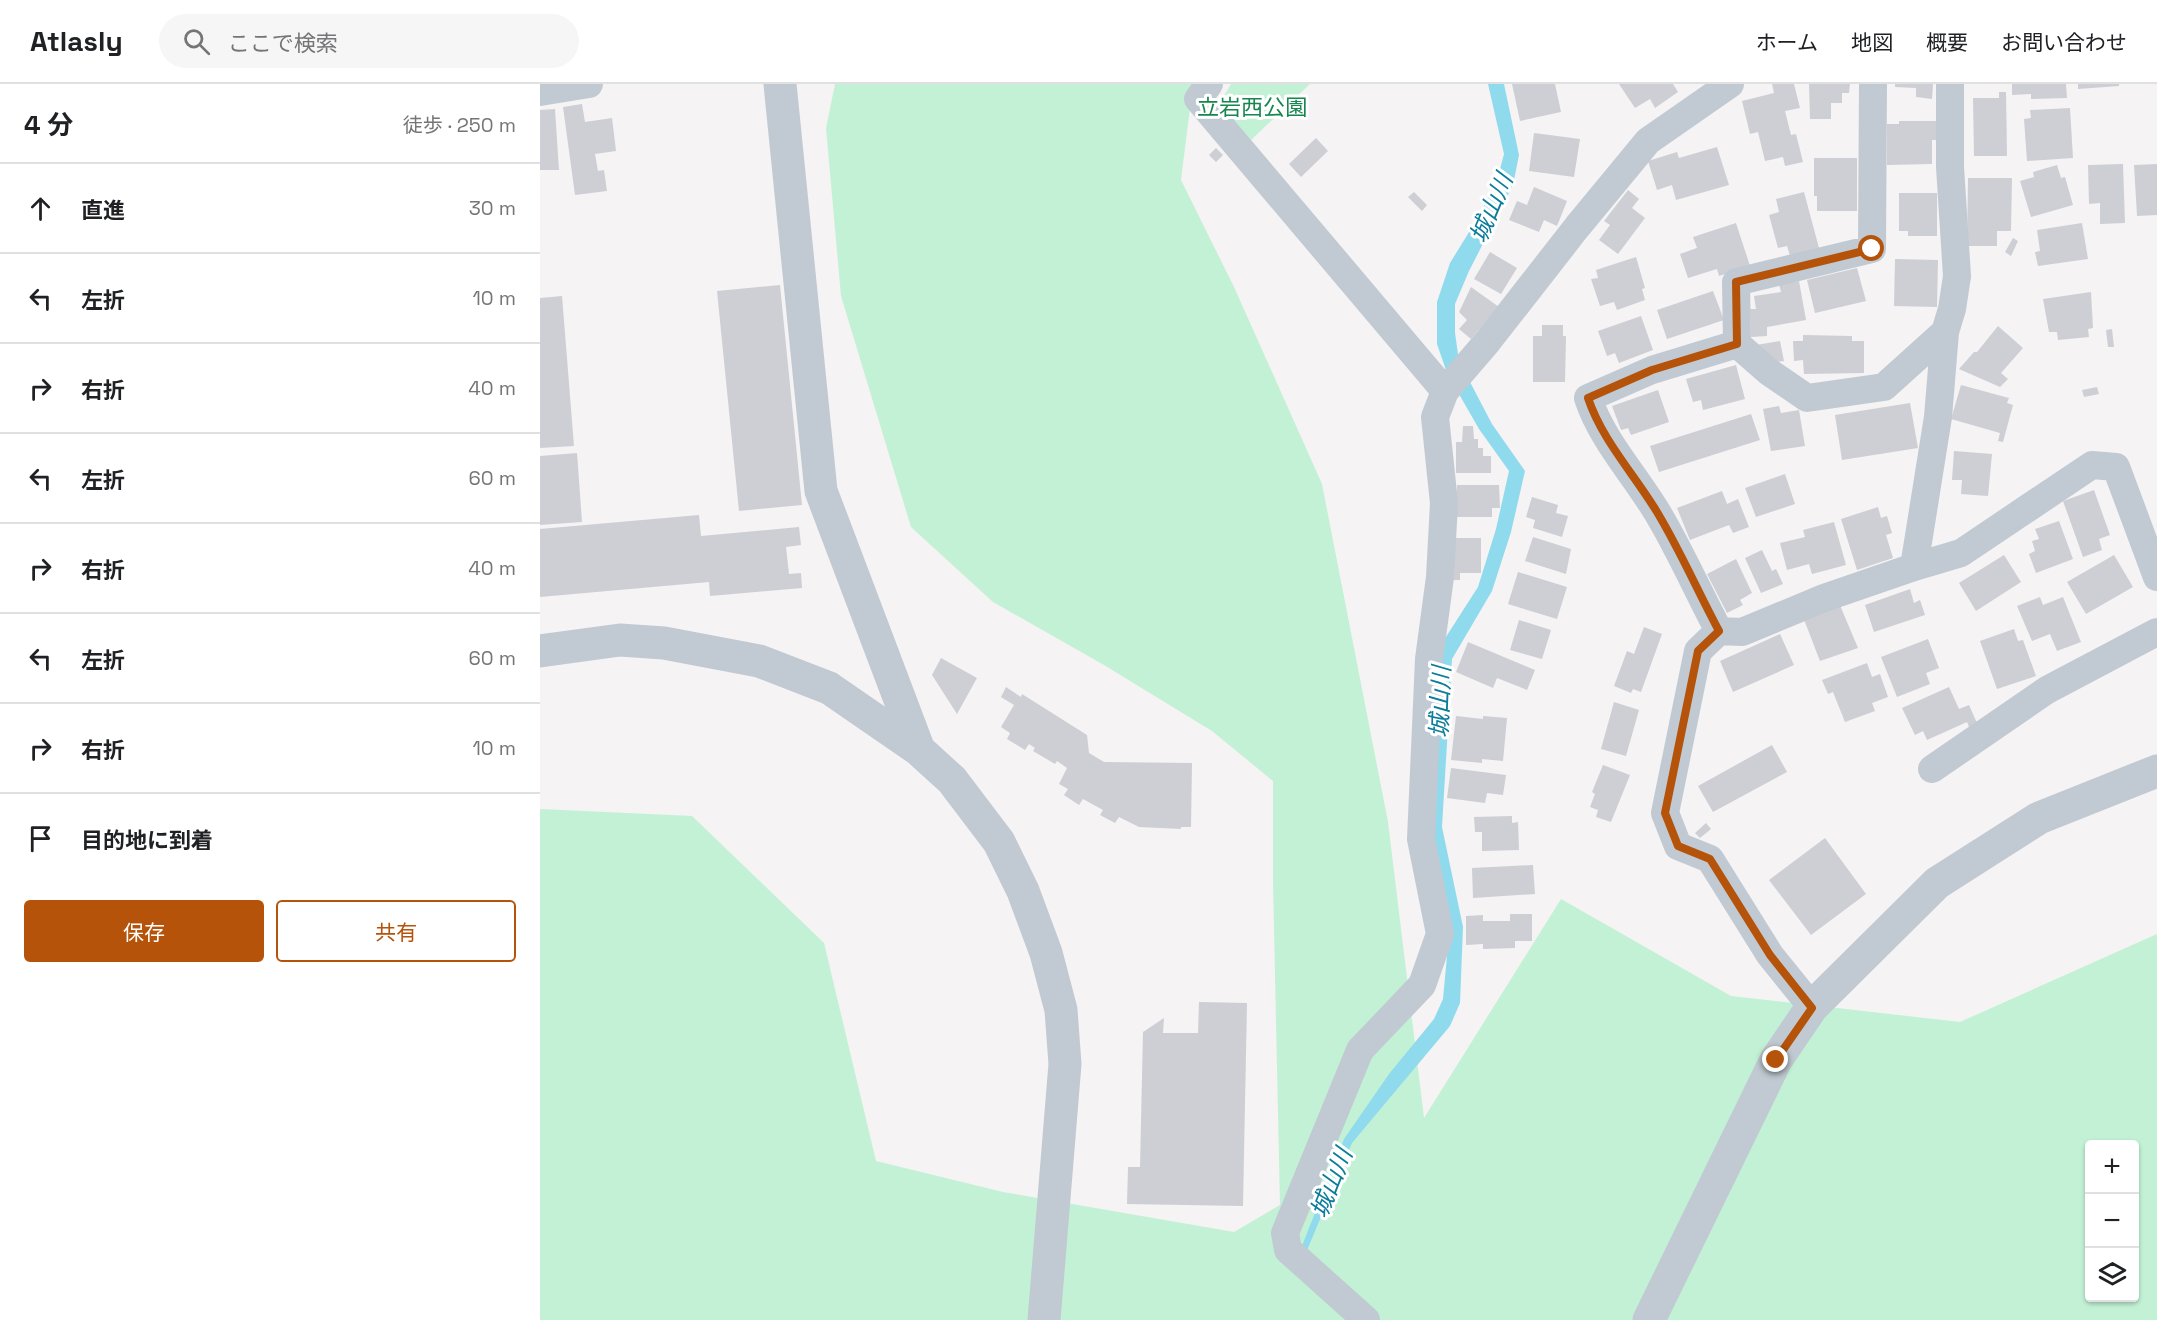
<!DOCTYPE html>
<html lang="ja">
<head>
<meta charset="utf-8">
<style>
  :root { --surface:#fff; --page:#f6f6f6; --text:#202124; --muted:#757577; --line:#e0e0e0; --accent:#b45309 }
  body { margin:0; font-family:"Space Grotesk","Noto Sans JP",sans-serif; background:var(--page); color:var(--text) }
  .controls { position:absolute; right:18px; bottom:18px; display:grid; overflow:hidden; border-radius:6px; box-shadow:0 2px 4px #0004 }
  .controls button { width:54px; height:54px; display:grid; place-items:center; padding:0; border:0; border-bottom:2px solid var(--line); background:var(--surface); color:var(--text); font:30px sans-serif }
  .stop { position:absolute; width:18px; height:18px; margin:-14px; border:4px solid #b45309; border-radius:50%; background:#fff }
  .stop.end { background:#b45309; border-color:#fff; box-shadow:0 2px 6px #0008 }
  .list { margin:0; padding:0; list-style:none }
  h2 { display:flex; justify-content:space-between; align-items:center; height:78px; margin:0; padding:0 24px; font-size:26px }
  h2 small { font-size:20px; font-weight:400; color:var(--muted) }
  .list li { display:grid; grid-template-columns:39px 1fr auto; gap:18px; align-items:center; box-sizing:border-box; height:90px; padding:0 24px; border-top:2px solid var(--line) }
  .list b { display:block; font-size:22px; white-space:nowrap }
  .list em { font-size:20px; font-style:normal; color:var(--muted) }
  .actions { display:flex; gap:12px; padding:18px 24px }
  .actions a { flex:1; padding:14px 0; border:2px solid var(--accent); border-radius:6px; text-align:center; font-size:21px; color:var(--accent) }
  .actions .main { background:var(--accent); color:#fff }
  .icon { flex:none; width:33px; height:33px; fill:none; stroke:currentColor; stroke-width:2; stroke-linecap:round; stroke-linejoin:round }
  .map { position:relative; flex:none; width:1617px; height:1236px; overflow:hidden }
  header { display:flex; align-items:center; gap:36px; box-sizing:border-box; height:84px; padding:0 30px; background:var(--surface); border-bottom:2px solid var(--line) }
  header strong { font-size:28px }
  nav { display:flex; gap:33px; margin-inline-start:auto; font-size:21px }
  .search { width:420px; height:54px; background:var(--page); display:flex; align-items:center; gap:15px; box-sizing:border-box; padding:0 21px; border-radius:33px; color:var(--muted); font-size:22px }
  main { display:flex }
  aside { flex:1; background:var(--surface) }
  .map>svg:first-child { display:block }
  .green { fill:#c3f1d5; fill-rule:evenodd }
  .water { fill:#90daee }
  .building { fill:#cdcfd5 }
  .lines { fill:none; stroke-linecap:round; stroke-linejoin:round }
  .minor { stroke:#c1cad2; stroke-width:28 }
  .tertiary { stroke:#c1cad2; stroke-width:33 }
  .route { stroke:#b45309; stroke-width:8 }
  .labels { text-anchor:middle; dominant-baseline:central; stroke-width:6; stroke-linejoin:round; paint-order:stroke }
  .park-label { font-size:22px; fill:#17864f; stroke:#fff }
  .water-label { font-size:24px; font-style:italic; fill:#0c7c9b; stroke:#fff }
</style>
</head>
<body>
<header>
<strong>Atlasly</strong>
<div class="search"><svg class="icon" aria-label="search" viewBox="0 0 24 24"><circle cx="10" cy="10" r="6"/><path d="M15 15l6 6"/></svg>ここで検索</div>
<nav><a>ホーム</a><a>地図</a><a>概要</a><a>お問い合わせ</a></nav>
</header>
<main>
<aside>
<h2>4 分<small>徒歩 · 250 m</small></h2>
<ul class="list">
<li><svg class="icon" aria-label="ahead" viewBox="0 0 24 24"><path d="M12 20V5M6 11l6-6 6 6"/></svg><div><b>直進</b></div><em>30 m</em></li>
<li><svg class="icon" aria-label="left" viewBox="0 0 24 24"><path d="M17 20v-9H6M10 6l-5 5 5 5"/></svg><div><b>左折</b></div><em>10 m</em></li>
<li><svg class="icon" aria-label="right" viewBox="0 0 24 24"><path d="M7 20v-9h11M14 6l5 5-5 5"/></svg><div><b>右折</b></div><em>40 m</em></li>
<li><svg class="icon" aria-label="left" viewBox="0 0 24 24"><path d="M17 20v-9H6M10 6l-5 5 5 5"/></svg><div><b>左折</b></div><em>60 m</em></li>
<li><svg class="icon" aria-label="right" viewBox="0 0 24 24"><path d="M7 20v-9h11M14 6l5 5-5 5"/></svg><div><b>右折</b></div><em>40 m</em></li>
<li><svg class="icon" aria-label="left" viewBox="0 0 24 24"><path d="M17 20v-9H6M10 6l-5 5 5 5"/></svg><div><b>左折</b></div><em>60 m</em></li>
<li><svg class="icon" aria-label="right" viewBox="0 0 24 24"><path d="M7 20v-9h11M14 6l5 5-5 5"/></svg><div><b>右折</b></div><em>10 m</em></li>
<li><svg class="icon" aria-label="arrive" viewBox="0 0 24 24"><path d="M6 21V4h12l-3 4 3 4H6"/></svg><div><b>目的地に到着</b></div></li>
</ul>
<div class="actions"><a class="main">保存</a><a>共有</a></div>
</aside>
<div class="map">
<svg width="1617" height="1236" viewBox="0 0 1617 1236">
  <rect width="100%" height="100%" fill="#f5f3f3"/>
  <path class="green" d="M 295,0 L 653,0 L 641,96 L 694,203 L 782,400 L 848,738 L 884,1034 L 1021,815 L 1191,912 L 1420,938 L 1617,850 L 1617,1236 L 0,1236 L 0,725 L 152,732 L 284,859 L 336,1077 L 463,1108 L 694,1148 L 740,1121 L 733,798 L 733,697 L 672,647 L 564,581 L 453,518 L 371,443 L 301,212 L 286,44 ZM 1550,1060 L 1594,1060 L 1594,1214 L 1550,1214 Z
    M 691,0 L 770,0 L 711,56 L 679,20 Z"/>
  <path class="water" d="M 948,0 L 964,0 L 979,71 L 973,101 L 929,187 L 915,220 L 915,249 L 919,277 L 952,340 L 985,387 L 971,448 L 952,507 L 912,575 L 902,743 L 923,843 L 920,919 L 910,942 L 812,1059 L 765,1171 L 760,1167 L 804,1055 L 849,990 L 894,935 L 903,915 L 909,851 L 887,747 L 895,570 L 938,503 L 956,445 L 969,387 L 939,345 L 907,289 L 897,260 L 897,218 L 910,179 L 939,132 L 959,89 L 964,70 Z"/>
  <path class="building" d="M 972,0 L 1015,0 L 1021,28 L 980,37 Z
    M 1079,0 L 1133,0 L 1138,8 L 1115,24 L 1110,15 L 1095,24 Z
    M 1232,0 L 1254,0 L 1260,24 L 1245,27 L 1251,51 L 1256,50 L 1263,78 L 1245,82 L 1243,73 L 1225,77 L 1218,48 L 1210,50 L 1202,17 L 1234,9 Z
    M 1269,0 L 1310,0 L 1309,9 L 1302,9 L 1302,19 L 1291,19 L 1291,35 L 1270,35 Z
    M 1355,0 L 1393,0 L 1392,15 L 1376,13 L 1376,4 L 1355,3 Z
    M 1472,0 L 1526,0 L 1527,14 L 1491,15 L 1491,10 L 1472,11 Z
    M 1538,0 L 1579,0 L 1579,2 L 1538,5 Z
    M 1459,8 L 1466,8 L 1467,72 L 1434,72 L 1433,14 L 1459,14 Z
    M 42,20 L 45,38 L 72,34 L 76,67 L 55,70 L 58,87 L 64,86 L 67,107 L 35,111 L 23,23 Z
    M 1530,24 L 1533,74 L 1487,77 L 1484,35 L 1491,34 L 1490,26 Z
    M 15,25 L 19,86 L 0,86 L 0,26 Z
    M 1359,37 L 1396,37 L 1396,56 L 1392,56 L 1392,80 L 1347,81 L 1347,40 L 1359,40 Z
    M 994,49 L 1040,55 L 1034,93 L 989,87 Z
    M 776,54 L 788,67 L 761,93 L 749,80 Z
    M 1177,63 L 1189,101 L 1136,116 L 1132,101 L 1117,106 L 1108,77 L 1137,68 L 1139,74 Z
    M 676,64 L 683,71 L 676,78 L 669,71 Z
    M 1274,74 L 1317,74 L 1317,127 L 1277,127 L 1277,112 L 1274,112 Z
    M 1583,80 L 1585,139 L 1560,140 L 1560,119 L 1549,120 L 1548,81 Z
    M 1617,80 L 1617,131 L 1597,132 L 1594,81 Z
    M 1517,81 L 1521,94 L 1525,93 L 1533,121 L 1491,133 L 1480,97 L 1494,93 L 1493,88 Z
    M 1428,94 L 1472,94 L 1471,147 L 1457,147 L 1457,162 L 1427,162 Z
    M 994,103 L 1027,117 L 1017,142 L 1004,136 L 999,148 L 969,136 L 977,117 L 987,121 Z
    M 1088,106 L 1099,115 L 1092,124 L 1105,134 L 1078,170 L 1059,156 L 1070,141 L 1064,137 Z
    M 874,108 L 887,121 L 882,127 L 868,113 Z
    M 1264,108 L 1279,164 L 1250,172 L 1247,162 L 1238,164 L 1229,131 L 1239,128 L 1236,115 Z
    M 1359,109 L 1397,109 L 1397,152 L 1368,152 L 1368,147 L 1359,147 Z
    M 1196,139 L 1210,182 L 1179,192 L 1177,185 L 1148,194 L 1140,170 L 1157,164 L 1153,153 Z
    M 1542,139 L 1548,175 L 1498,182 L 1495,168 L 1500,167 L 1497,146 Z
    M 1473,154 L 1478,157 L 1471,172 L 1465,168 Z
    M 950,168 L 977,184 L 961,210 L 934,195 Z
    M 1096,173 L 1105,204 L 1102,205 L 1105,216 L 1077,226 L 1074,218 L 1060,222 L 1051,195 L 1058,194 L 1056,186 Z
    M 1355,175 L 1398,176 L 1397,223 L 1354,222 Z
    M 1317,184 L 1326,217 L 1275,229 L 1267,196 Z
    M 1259,197 L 1266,236 L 1227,243 L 1227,252 L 1211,253 L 1210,225 L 1216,225 L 1214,212 L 1241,208 L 1239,200 Z
    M 240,201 L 262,421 L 199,427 L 177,207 Z
    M 931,203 L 959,223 L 931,255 L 919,245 L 927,236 L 919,228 Z
    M 1173,207 L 1184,236 L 1127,255 L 1117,226 Z
    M 1551,208 L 1553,244 L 1548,245 L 1549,253 L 1518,256 L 1517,248 L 1509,248 L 1503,215 Z
    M 22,212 L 34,362 L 0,364 L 0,214 Z
    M 1101,232 L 1113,266 L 1079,279 L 1075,269 L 1067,272 L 1058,247 Z
    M 1002,241 L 1023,241 L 1023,252 L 1026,252 L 1025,298 L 993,298 L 993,252 L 1002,252 Z
    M 1458,242 L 1483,264 L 1461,289 L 1468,295 L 1460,303 L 1419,285 L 1434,268 L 1437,268 Z
    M 1572,245 L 1574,263 L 1568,263 L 1566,246 Z
    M 1263,251 L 1312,252 L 1312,257 L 1324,257 L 1324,289 L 1264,290 L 1263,276 L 1254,277 L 1253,257 L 1263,257 Z
    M 1240,257 L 1244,277 L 1236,278 L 1216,261 Z
    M 1196,281 L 1205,315 L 1163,326 L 1161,316 L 1153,318 L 1146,295 Z
    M 1421,301 L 1469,314 L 1467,319 L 1473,321 L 1463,358 L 1458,357 L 1460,349 L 1411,335 Z
    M 1557,303 L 1559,310 L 1544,313 L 1542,306 Z
    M 1118,306 L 1129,338 L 1091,351 L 1088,344 L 1081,346 L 1072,322 Z
    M 1370,319 L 1378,364 L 1302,376 L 1295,331 Z
    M 1239,322 L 1241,329 L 1259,326 L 1265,362 L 1231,367 L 1223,325 Z
    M 1211,330 L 1220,356 L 1119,388 L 1110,362 Z
    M 923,342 L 933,342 L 934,355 L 938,355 L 938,364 L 943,364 L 943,372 L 951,372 L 951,389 L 916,389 L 916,358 L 922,358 Z
    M 1414,367 L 1452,370 L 1448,412 L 1421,410 L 1422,396 L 1412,396 Z
    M 37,369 L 42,438 L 0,441 L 0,372 Z
    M 1245,390 L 1255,420 L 1216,433 L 1205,404 Z
    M 917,401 L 959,401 L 960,424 L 952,424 L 952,433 L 917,433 Z
    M 1554,406 L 1570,451 L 1559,455 L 1562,466 L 1543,473 L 1523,417 Z
    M 1182,407 L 1187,420 L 1198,415 L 1209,443 L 1193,449 L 1189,441 L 1150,456 L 1137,424 Z
    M 992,413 L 1018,421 L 1016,429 L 1028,432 L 1022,453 L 993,444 L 995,436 L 986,433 Z
    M 1338,423 L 1341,434 L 1347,432 L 1352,449 L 1346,451 L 1353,474 L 1317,486 L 1301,435 Z
    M 159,431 L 161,452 L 259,443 L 261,461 L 246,463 L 249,490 L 261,489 L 262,504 L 170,512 L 169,498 L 0,513 L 0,445 Z
    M 1519,437 L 1533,475 L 1496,489 L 1489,470 L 1495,467 L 1492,457 L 1499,455 L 1495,445 Z
    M 1294,438 L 1306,481 L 1272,490 L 1269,480 L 1247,486 L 1240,459 L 1265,453 L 1263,446 Z
    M 993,453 L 1031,465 L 1026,490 L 985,477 Z
    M 915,454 L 941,454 L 941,489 L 920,489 L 920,496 L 909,496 Z
    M 1222,466 L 1232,487 L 1236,485 L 1243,500 L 1221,509 L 1205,474 Z
    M 1464,471 L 1481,498 L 1436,527 L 1419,499 Z
    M 1574,471 L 1593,503 L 1546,530 L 1527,498 Z
    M 1196,475 L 1212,509 L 1200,516 L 1203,521 L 1187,529 L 1167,490 Z
    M 978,488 L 1027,503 L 1017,535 L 968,520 Z
    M 1370,505 L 1374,519 L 1380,516 L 1385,531 L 1334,548 L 1325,521 Z
    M 1500,513 L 1503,521 L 1523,513 L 1541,558 L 1517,567 L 1510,550 L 1492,557 L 1477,522 Z
    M 1299,519 L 1318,564 L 1280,577 L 1263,533 Z
    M 979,536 L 1011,546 L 1002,575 L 970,566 Z
    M 1104,543 L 1122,550 L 1101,608 L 1093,605 L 1091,609 L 1074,602 L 1087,567 L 1094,570 Z
    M 1474,545 L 1478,557 L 1483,556 L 1496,592 L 1457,605 L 1440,557 Z
    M 1240,550 L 1254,581 L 1193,608 L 1180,577 Z
    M 1388,555 L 1399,584 L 1386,589 L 1390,600 L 1357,613 L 1341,573 Z
    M 928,558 L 995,586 L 987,606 L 957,594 L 953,604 L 916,588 Z
    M 401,574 L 437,594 L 417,630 L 392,591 Z
    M 1327,579 L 1332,593 L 1340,590 L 1348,613 L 1332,619 L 1335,627 L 1305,638 L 1293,608 L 1288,610 L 1282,596 Z
    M 466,603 L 481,613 L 482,610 L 547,651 L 549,669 L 564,678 L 652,679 L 651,743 L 641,743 L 641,745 L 599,743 L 579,733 L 575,739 L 560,731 L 563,726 L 543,715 L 539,721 L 524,711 L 528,705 L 519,700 L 527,684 L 517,677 L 515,680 L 493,667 L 495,664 L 489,660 L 485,666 L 467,655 L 470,649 L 461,643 L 474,621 L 461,613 Z
    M 1409,603 L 1419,625 L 1429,621 L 1437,639 L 1429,643 L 1427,638 L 1387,656 L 1383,647 L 1375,651 L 1362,624 Z
    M 1074,618 L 1099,626 L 1086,672 L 1061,665 Z
    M 916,632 L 943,635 L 943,632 L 967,634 L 963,677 L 942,675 L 942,679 L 911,676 Z
    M 1232,661 L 1247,688 L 1173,728 L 1158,702 Z
    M 1063,681 L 1090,691 L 1071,738 L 1056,733 L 1058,726 L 1050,723 L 1055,710 L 1052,708 Z
    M 911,684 L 966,691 L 963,711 L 947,709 L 945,719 L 907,714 Z
    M 972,732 L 972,739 L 978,738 L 979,766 L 942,767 L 942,748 L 935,748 L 934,733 Z
    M 1166,739 L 1171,745 L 1160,754 L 1155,749 Z
    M 1285,754 L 1326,810 L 1271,851 L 1229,796 Z
    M 993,781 L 995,810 L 933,814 L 932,784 Z
    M 970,830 L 992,830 L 992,857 L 975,857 L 975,864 L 943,865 L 943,860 L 926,861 L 926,832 L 943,831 L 943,837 L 970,837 Z
    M 659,918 L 707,919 L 703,1122 L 587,1120 L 588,1083 L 600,1083 L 603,948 L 624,934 L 623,949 L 658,949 Z"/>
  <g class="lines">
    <path class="minor" d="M 669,0 L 658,15 L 905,307
      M 1333,0 L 1332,165 L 1196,198 L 1197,260 L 1229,288 L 1267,314 L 1344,303 L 1405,248
      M 0,8 L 49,0
      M 1374,483 L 1398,333 L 1405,248 L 1412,225 L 1417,192 L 1410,83 L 1410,0
      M 1179,547 C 1158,508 1140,466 1117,428 C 1094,390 1062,356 1048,314 L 1112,286 L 1197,260
      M 1392,685 L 1507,606 L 1617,548
      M 1272,923 L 1230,871 L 1170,775 L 1138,762 L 1125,729 L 1158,567 L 1179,547 L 1202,548 L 1284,514 L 1374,483 L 1421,469 L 1552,381 L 1576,383 L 1617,493
      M 826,1236 L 748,1166 L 745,1149 L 820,966 L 882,901 L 900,850 L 881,755 L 889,575 L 900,493 L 904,419 L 895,333 L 905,307 L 948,257 L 1037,143 L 1108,57 L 1190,0"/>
    <path class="tertiary" d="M 240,0 L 281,407 L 379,666
      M 0,567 L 80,556 L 124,559 L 219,577 L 289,604 L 379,666 L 412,696 L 459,758 L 483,807 L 506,869 L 521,926 L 525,980 L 504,1236
      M 1109,1236 L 1236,976 L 1272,923 L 1397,799 L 1499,734 L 1617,687"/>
  </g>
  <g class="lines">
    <path class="route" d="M 1236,976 L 1272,924 L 1230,871 L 1170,775 L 1138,762 L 1125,729 L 1158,567 L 1179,547 C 1158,508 1140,466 1117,428 C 1094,390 1062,356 1048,314 L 1112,286 L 1197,260 L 1196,198 L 1332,165"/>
  </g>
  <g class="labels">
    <g class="park-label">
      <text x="712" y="23">立岩西公園</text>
    </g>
    <g class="water-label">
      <text transform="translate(951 124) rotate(-67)">城山川</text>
      <text transform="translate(900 618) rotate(-88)">城山川</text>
      <text transform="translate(791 1099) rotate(-68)">城山川</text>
    </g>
  </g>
</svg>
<div class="controls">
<button>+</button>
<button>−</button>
<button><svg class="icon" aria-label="layers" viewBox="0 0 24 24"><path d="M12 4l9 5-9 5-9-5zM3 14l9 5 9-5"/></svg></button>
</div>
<div class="stop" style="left:1332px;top:165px"></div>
<div class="stop end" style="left:1236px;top:976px"></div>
</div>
</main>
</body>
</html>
